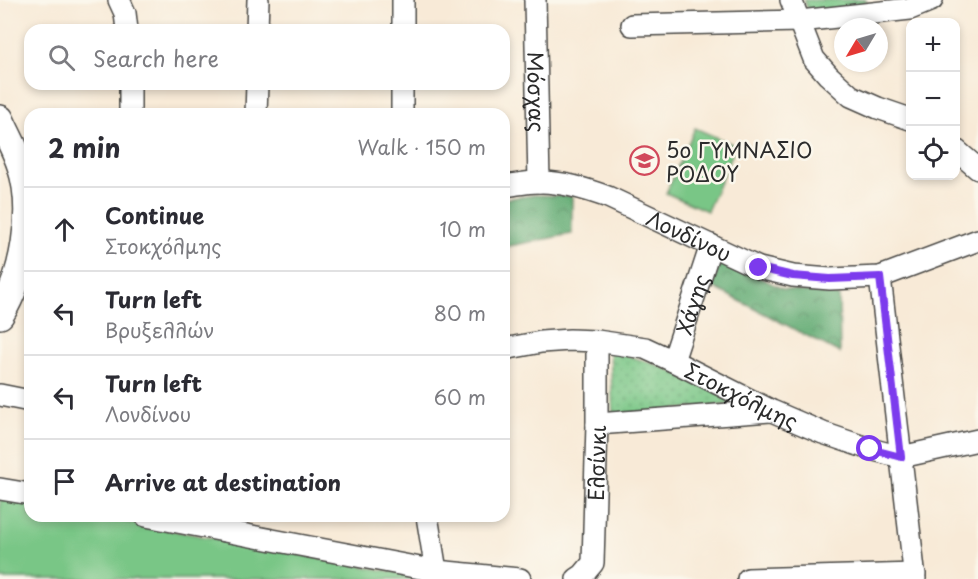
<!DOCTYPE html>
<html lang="en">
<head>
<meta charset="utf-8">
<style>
  :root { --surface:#fff; --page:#f7f7f7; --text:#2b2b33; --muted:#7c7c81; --line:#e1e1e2 }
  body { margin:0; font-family:"Playpen Sans",sans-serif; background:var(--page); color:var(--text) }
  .controls { position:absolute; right:18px; top:18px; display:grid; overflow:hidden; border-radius:12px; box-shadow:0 3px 9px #0003 }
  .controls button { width:54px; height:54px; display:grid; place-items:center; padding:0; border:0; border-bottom:2px solid var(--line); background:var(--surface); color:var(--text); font:30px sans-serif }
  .compass { position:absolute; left:834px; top:18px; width:54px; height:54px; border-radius:50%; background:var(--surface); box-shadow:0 3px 9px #0003; rotate:232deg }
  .stop { position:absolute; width:18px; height:18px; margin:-14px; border:4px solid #7c3aed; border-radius:50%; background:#fff }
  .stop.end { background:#7c3aed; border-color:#fff; box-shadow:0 2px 6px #0008 }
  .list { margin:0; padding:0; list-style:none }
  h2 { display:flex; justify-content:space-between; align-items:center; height:78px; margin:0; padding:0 24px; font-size:26px }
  h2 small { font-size:20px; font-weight:400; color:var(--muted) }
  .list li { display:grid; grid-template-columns:39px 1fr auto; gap:18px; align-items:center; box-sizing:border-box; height:84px; padding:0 24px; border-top:2px solid var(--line) }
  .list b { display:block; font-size:22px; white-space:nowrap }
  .list p { margin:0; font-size:20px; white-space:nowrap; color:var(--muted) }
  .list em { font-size:20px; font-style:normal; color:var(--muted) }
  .icon { flex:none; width:33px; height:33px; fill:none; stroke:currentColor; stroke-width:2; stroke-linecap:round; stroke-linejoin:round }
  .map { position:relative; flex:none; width:978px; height:579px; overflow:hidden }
  .search { position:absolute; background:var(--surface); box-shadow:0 3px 9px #0003; left:24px; top:24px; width:486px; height:66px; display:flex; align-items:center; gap:15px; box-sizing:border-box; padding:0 21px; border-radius:18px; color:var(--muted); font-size:22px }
  .panel { position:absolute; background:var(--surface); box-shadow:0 3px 9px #0003; left:24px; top:108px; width:486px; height:414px; border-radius:18px }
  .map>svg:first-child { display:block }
  .green { fill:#79c686; stroke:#527858; stroke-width:1.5 }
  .forest { fill:url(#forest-crowns); stroke:#466b4f; stroke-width:1.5 }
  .park { fill:url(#park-dots); stroke:#527858; stroke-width:1.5 }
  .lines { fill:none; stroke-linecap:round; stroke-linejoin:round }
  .minor-casing { stroke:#4a4845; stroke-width:24 }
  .major-casing { stroke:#4a4845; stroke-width:30 }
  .minor { stroke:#fff; stroke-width:21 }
  .major { stroke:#fff; stroke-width:27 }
  .route { stroke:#7c3aed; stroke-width:8 }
  .labels { text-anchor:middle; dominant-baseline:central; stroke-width:5; stroke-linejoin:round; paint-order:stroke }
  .street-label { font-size:21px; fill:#2b2b2b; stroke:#fbf7ec }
  .poi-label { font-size:21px; fill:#2b2b2b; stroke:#fbf7ec; text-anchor:start }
</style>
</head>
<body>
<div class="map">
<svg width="978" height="579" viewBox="0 0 978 579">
  <defs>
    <pattern id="forest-crowns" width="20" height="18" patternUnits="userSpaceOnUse" patternTransform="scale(1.5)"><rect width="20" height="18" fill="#62ab73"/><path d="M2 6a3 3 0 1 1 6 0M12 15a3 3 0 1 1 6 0" fill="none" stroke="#518b5f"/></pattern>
    <pattern id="park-dots" width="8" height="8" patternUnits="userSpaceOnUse" patternTransform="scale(1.5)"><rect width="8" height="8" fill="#79c686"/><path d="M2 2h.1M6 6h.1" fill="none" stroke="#63a16e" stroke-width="1.8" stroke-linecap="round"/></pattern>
  </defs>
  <rect width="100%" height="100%" fill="#fbf7ec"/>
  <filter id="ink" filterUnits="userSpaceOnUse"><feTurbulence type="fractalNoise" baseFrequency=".0167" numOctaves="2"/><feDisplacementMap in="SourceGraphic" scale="12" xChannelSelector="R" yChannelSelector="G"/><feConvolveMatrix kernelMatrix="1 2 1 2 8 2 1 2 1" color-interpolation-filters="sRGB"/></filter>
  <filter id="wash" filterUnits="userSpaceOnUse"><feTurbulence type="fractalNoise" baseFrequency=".008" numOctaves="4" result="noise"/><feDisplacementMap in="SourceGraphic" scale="24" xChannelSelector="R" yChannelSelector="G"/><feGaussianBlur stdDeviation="1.35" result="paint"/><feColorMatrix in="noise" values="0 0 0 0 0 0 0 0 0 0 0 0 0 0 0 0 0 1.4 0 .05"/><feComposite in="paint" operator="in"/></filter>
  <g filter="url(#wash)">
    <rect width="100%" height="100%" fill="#f8ead7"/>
    <path class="green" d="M 804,0 L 866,0 L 869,11 L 810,15 Z
      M 695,128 L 736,146 L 707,211 L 666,193 Z
      M 0,499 L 30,504 L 30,516 L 94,516 L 427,578 L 427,579 L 0,579 Z"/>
    <path class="forest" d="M 534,195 L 572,196 L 572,234 L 504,247 L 504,199 Z
      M 726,261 L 783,289 L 839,296 L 840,353 L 713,287 L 719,263 Z"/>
    <path class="park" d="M 610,350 L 657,365 L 746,403 L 613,415 Z"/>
  </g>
  <g filter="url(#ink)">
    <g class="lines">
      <defs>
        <g id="minor">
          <path d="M 119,0 L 125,13 L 127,30"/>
          <path id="s1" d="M 535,0 L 539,182"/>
          <path d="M 791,0 L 814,59 L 828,75 L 851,96 L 878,108 L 910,119"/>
          <path d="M 632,25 L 800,21 L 910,9 L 932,0"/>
          <path d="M 257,30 L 258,0"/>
          <path d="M 403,30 L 403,0"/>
          <path d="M 130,84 L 130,114"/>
          <path d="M 256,114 L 257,84"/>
          <path d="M 402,114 L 402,84"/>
          <path d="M 956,150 L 978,169"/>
          <path id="s2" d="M 504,186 C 515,185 526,182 538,182 C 561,181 586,189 608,197 L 759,268 L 793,276 L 830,279 L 880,277 L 978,240"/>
          <path d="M 880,277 L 915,579"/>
          <path id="s3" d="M 504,349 L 541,342 L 570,340 L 597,341 L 645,348 L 673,361 L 772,411 L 823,433 L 870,449 L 901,457 L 978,440"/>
          <path id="s4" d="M 673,361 L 711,245"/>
          <path d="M 0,395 L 30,401"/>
          <path d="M 597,424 L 770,411"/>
          <path d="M 0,489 L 30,494"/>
          <path d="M 146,516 L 436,571 L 520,579"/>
          <path d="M 427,516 L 436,571"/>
          <path id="s5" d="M 577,579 L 583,575 L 593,563 L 597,424 L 597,341"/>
          <path d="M 748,579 L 915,574"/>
        </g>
        <path id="major" d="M 0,119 C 7,135 16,150 21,166 C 36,211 24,276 0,315"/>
      </defs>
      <use href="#minor" class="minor-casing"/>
      <use href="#major" class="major-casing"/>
      <use href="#minor" class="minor"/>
      <use href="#major" class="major"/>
    </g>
  </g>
  <g class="lines" filter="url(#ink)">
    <path class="route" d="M 759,268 L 793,276 L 830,279 L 880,277 L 901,457 L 870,449"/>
  </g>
  <defs>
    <symbol id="school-ring" viewBox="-11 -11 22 22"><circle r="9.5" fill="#fbf7ec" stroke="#d1495b" stroke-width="1.5"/><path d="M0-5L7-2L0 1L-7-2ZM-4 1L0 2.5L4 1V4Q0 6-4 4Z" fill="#d1495b"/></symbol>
  </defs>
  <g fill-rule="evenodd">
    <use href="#school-ring" x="628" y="144" width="33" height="33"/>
  </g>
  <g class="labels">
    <g class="street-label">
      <text stroke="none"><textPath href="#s1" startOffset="92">Μόσχας</textPath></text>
      <text stroke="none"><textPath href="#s2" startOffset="196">Λονδίνου</textPath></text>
      <text stroke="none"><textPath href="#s4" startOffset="60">Χάγης</textPath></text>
      <text stroke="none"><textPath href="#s3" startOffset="250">Στοκχόλμης</textPath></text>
      <text stroke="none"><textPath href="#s5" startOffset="123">Ελσίνκι</textPath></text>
    </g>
    <g class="poi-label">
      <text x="666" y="149">5ο ΓΥΜΝΑΣΙΟ<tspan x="666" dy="24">ΡΟΔΟΥ</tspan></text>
    </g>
  </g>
</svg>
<div class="controls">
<button>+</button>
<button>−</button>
<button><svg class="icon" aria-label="locate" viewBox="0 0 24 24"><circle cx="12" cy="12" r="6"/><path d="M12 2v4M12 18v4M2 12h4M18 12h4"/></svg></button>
</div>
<svg class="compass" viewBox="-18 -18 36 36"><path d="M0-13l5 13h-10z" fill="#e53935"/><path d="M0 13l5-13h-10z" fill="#7c7c81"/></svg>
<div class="stop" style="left:870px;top:449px"></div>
<div class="stop end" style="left:759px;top:268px"></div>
<div class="search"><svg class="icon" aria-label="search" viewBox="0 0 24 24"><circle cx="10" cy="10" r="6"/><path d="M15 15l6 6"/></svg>Search here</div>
<section class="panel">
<h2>2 min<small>Walk · 150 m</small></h2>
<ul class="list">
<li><svg class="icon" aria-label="ahead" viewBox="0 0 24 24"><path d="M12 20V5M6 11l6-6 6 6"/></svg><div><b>Continue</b><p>Στοκχόλμης</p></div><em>10 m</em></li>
<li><svg class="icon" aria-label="left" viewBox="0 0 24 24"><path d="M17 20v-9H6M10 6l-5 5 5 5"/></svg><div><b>Turn left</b><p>Βρυξελλών</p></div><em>80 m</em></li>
<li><svg class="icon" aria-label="left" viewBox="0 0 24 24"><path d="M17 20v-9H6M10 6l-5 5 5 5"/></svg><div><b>Turn left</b><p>Λονδίνου</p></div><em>60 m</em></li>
<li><svg class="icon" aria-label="arrive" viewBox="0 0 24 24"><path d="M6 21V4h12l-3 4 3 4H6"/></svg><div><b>Arrive at destination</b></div></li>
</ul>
</section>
</div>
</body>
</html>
